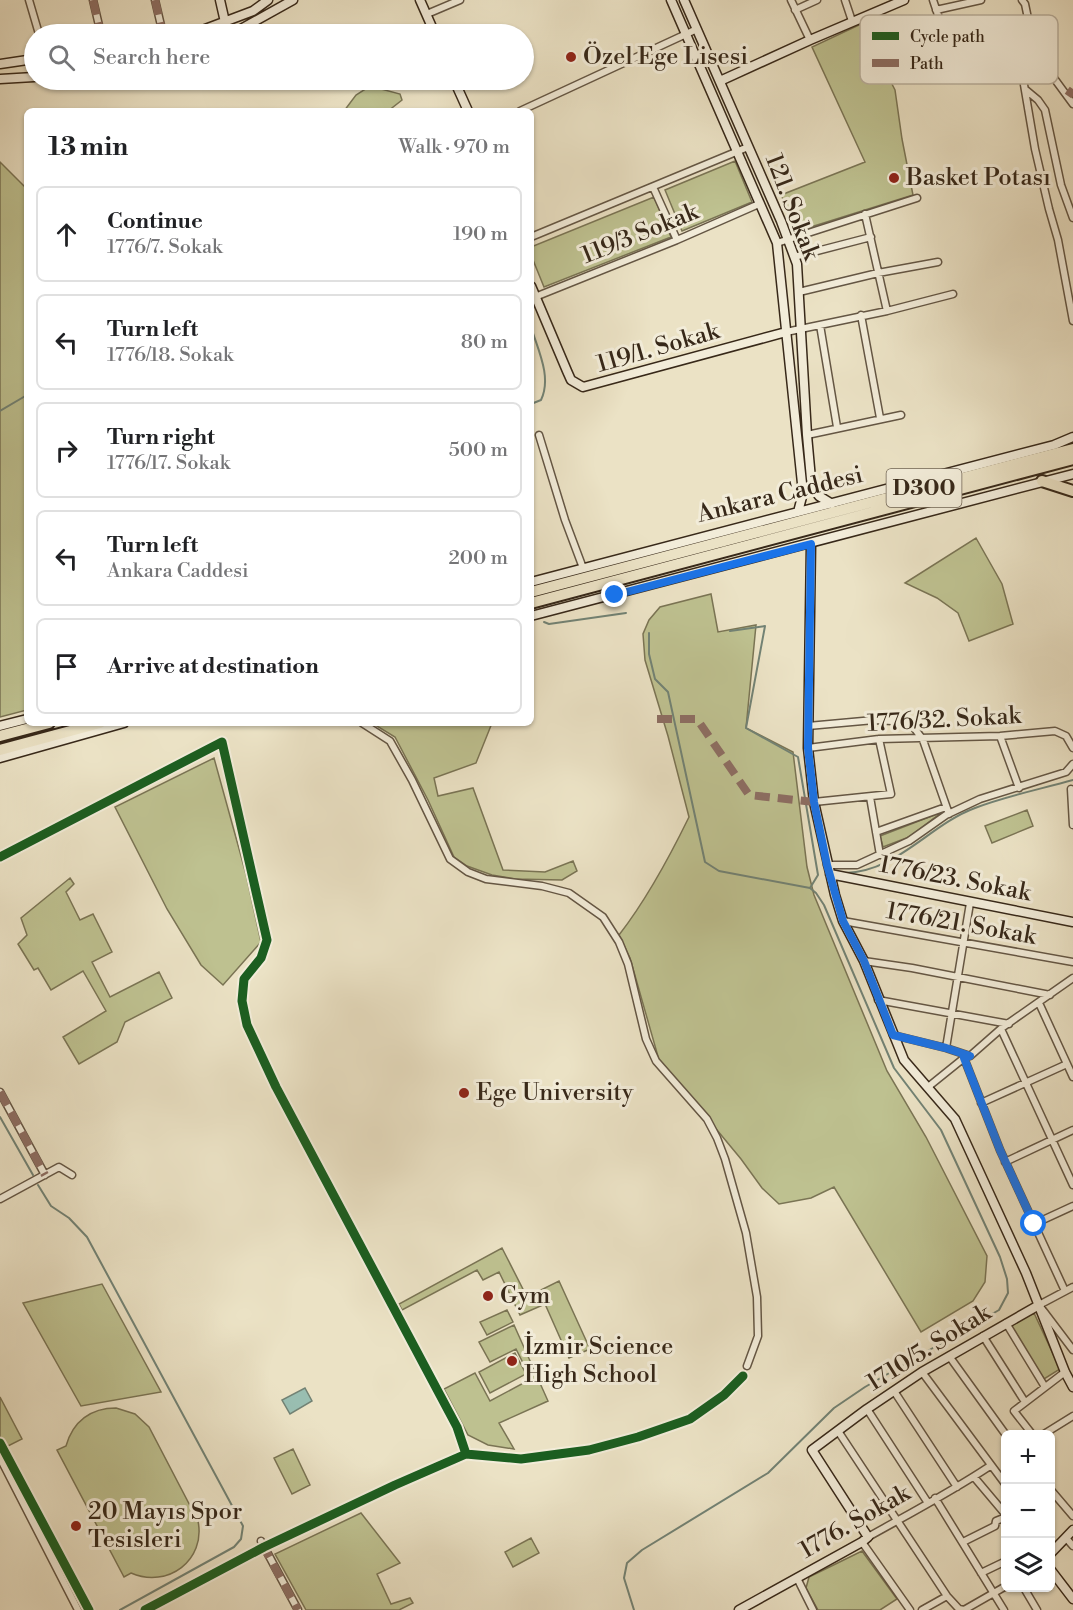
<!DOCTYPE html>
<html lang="en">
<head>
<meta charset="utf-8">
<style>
  :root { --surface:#fff; --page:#f2f2f2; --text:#202124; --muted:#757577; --line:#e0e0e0 }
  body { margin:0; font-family:"Libre Bodoni",serif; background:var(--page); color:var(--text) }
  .controls { position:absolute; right:18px; bottom:18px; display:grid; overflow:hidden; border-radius:9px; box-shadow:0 2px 4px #0004 }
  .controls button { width:54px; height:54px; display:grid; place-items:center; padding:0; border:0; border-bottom:2px solid var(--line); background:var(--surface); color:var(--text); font:30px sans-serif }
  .stop { position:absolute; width:18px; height:18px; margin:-14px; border:4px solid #1a73e8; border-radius:50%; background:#fff }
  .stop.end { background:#1a73e8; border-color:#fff; box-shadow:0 2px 6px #0008 }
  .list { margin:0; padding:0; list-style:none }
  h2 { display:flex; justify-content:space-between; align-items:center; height:78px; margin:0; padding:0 24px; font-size:26px }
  h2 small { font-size:20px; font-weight:400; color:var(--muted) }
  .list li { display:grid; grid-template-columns:39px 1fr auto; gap:18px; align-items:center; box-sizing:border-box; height:96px; margin:0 12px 12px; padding:0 12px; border:2px solid var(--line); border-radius:9px }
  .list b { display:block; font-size:22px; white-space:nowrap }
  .list p { margin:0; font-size:20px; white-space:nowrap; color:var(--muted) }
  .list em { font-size:20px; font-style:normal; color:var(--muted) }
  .icon { flex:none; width:33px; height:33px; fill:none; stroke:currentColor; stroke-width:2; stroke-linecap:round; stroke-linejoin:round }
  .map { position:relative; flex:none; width:1073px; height:1610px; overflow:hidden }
  .search { position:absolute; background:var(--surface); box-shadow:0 2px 4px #0004; left:24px; top:24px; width:510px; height:66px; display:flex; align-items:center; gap:15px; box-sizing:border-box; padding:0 21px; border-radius:33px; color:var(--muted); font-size:22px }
  .panel { position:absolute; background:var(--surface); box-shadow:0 2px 4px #0004; left:24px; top:108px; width:510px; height:618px; border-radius:9px }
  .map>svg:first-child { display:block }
  .green { fill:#bec190; stroke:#7a7454; stroke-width:1.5 }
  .water { fill:#99beb1; stroke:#728274; stroke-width:1.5 }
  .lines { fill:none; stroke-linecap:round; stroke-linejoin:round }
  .stream { stroke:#728274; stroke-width:2 }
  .street-casing { stroke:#645644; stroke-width:9 }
  .secondary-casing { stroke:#372819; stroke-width:11 }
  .highway-casing { stroke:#372819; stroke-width:14 }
  .street { stroke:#f2ecd9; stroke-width:6 }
  .secondary { stroke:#f2ecd9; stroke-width:8 }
  .highway { stroke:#ebe2c5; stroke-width:10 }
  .quiet { stroke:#8d6e63; stroke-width:8; stroke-dasharray:15 8; stroke-linecap:butt }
  .cycleway-casing { stroke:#f2ecd9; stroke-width:13 }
  .cycleway { stroke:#1b5e20; stroke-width:9 }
  .route { stroke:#1a73e8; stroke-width:8 }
  .poi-dot { fill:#8f2418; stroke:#f2ecd9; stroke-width:2 }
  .labels { text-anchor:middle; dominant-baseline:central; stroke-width:6; stroke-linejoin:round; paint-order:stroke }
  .shield { fill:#f2ecd9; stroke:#6f6353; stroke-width:1.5 }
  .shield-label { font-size:22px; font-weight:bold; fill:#372819 }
  .poi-label { font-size:24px; fill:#372819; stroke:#f2ecd9; text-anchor:start }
  .street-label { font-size:24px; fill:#372819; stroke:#f2ecd9 }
  .key { fill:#f2ecd9; stroke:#bab19f; stroke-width:1.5 }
  .key-label { font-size:16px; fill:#372819 }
</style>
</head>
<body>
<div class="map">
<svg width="1073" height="1610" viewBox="0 0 1073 1610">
  <rect width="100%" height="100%" fill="#ebe2c5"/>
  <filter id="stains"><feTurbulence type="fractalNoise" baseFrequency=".00333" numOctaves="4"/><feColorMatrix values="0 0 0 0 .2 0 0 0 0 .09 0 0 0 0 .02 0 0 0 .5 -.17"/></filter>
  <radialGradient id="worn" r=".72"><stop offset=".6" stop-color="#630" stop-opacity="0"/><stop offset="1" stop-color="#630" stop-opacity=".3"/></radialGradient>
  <path class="green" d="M 861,24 L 895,90 L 902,139 L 913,195 L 798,231 L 781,195 L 865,162 L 812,47 Z
    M 370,86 L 400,94 L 402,100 L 388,111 L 344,111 L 356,95 Z
    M 735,161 L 752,202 L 682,231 L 665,190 Z
    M 0,162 L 27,189 L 27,710 L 0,717 Z
    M 654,197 L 671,237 L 544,287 L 531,255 L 531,247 Z
    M 976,538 L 1002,584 L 1013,624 L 969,641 L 958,613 L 937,598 L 905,583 Z
    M 711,594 L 718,632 L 756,625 L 746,728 L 793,752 L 807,867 L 814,895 L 887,1071 L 926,1137 L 987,1256 L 985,1282 L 973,1301 L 921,1332 L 834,1187 L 811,1198 L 779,1204 L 762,1188 L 741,1159 L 659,1060 L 630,958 L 619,935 C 647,899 669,858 689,817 L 668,736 L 645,660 L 643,634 L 649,620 L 660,607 Z
    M 372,723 L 492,723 L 476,763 L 434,778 L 438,796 L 473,788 L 503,870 L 545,872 L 573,861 L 577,871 L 562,880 L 515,879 L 492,875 L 467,866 L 454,857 L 428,800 L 395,737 Z
    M 214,758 L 246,874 L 261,942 L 223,985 L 201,965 L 167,909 L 115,807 Z
    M 1027,810 L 1033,826 L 992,843 L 985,826 Z
    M 942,812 L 909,837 L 883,847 L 880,836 Z
    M 70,878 L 74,884 L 66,892 L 80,920 L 93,914 L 112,952 L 92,962 L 110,997 L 159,972 L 172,998 L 125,1022 L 117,1042 L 79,1064 L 63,1037 L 106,1011 L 83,971 L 51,990 L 38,968 L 34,970 L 18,944 L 27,935 L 21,918 Z
    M 502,1248 L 527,1297 L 559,1281 L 590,1349 L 569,1358 L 545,1304 L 520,1315 L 499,1272 L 483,1280 L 477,1270 L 402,1310 L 399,1304 Z
    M 102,1284 L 161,1392 L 81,1406 L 23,1303 Z
    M 507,1310 L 513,1322 L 487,1335 L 480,1322 Z
    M 1034,1313 L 1060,1369 L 1044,1379 L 1009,1325 Z
    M 514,1325 L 548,1401 L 499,1423 L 514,1449 L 488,1445 L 468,1435 L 444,1389 L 475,1373 L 490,1401 L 531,1379 L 516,1349 L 490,1362 L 479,1342 Z
    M 515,1353 L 526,1374 L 490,1393 L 479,1372 Z
    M 0,1397 L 22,1439 L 6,1447 L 0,1436 Z
    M 116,1408 L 135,1414 L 149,1427 L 198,1521 C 206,1560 168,1589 131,1573 L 124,1577 L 57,1450 L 66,1446 C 73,1421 91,1408 116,1408 Z
    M 293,1449 L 310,1485 L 292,1494 L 274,1458 Z
    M 361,1513 L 400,1563 L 377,1574 L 391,1604 L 410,1598 L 413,1603 L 399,1610 L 306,1610 L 275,1554 Z
    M 531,1538 L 539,1553 L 513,1567 L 505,1552 Z
    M 862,1551 L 897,1599 L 880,1610 L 818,1610 L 806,1588 L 809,1577 Z"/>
  <path class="water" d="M 305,1388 L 312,1401 L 290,1414 L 282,1400 Z"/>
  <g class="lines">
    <path class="stream" d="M 457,110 L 458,111
      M 531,327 C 538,350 552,377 541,400 L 531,404
      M 0,411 L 27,395
      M 544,622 L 549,624 L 626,613
      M 730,631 L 765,626 L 746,728 L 798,757 L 818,875 L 810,888
      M 845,873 C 897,872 929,825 975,808 C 1006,796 1041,789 1073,780
      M 0,1117 L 33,1175
      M 38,1185 L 51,1206 L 69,1218 L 87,1237 L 243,1526 L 241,1539 L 234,1547 L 120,1610
      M 634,1610 L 624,1578 L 627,1563 L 642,1550 L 768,1473 L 834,1408 L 865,1387 L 999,1310 L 1008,1293 L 1007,1279 L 1000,1257 L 941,1130 L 894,1068 L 824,905 L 816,893 L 810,888 L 719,871 L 705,862 L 668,692 L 655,679 L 649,654 L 649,633"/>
    <defs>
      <path id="street" d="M 29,0 L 39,34
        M 93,0 L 101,34
        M 155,0 L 163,34
        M 791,0 L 810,40
        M 845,0 L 852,21
        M 933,0 L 946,39 L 951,77 C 973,72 1002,62 1022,73 L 1035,149 L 1049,209 L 1058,240 L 1073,321
        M 795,10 L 817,0
        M 936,10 L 981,0
        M 427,14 L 460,0
        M 946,39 L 1030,28 L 1025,4 L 1022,0
        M 1022,73 L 1048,70 L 1073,104
        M 1026,90 L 1038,100 L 1045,110 L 1061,185 L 1073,218
        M 520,111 L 697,29
        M 653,187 L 677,240
        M 865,214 L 887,311
        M 531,237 L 748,147
        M 777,243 L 917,198
        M 794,257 L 871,237
        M 799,292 L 878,273 L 938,262
        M 535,297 L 677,240 L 759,204
        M 861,315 L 880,418
        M 820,325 L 837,427
        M 786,332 L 887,311 L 953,294
        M 539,435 L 565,520 L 583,568
        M 807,435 L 901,415
        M 362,723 L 390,741 L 412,780 L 450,859 L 468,872 L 486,879 L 542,886 L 569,893 L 603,917 L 619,942 L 628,964 L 646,1039 L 656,1061 L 707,1119 L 717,1138 L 725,1159 L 746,1233 L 757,1297 L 758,1336 L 747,1366
        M 808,726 L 874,720 L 910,722 L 923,740 L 949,814
        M 1000,736 L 1019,788
        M 808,748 L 879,739 L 1000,736 L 1055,731 L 1066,736 L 1073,748
        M 1071,789 L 1073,825
        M 870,797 L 880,855
        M 814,802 L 891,794 L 879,739
        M 876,832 L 946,807
        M 0,857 L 222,742 L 267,940 L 261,958 L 244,979 L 242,1001 L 247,1025 L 276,1087 L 457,1427 L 466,1454
        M 827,865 L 857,865 L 909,841 L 946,815 L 980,799 L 1066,772 L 1073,764
        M 843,921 L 1073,962
        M 864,961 L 912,968 L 1050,995
        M 878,1000 L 1009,1024
        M 1039,1003 L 1073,1077
        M 1001,1029 L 1073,1185
        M 893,1035 L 946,1048 L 970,1056
        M 946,1048 L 970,903
        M 964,1058 L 1000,1150 L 1065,1291
        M 928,1087 L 964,1058 L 970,1056 L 1003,1027 L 1073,978
        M 0,1092 L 45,1175
        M 981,1103 L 1067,1064
        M 1005,1162 L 1073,1130
        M 0,1199 L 59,1167 L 72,1175
        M 1034,1224 L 1073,1206
        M 1073,1287 L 1039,1305 L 1073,1350
        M 1006,1323 L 1045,1387
        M 983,1336 L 1025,1402
        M 949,1356 L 1006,1435
        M 922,1372 L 1006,1485
        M 894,1391 L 957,1487
        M 867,1409 L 928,1503
        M 838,1431 L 947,1596 L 959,1609 L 964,1610
        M 1032,1434 L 1014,1411 L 1065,1372
        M 1044,1434 L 1073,1416
        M 0,1443 L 89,1610
        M 0,1458 L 78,1610
        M 974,1477 L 1006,1515
        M 1050,1489 L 1073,1516
        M 935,1498 L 1004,1610
        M 868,1537 C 909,1514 951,1492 990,1466
        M 1066,1538 L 1073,1546
        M 261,1541 L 298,1610
        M 862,1542 L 910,1610
        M 963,1542 L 995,1526 L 996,1521 L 1006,1517
        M 981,1573 L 1006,1561
        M 797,1578 L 813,1610
        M 1024,1588 L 1037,1610
        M 145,1610 L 264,1547 L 395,1485 L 466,1454 L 521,1459 L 589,1450 L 638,1437 L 690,1419 L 724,1395 L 743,1376
        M 922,1610 L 947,1596
        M 964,1610 L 1006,1586"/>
      <path id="secondary" d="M 220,0 L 225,22
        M 420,0 L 435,34
        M 671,0 L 777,243 L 803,493 L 798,512
        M 684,0 L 781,221 L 797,264 L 807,435 L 811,479 L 814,490 L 819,496 L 832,504
        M 192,34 L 253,11 L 268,0
        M 232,34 L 293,0
        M 0,64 L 34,59
        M 0,79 L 34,77
        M 454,80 L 468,111
        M 720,81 L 810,40 L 904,0
        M 531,286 L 567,371 L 571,380 L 583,387 L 786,332
        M 811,544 L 808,748 L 814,802 L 835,895 L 843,921 L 864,961 L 904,1060 L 955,1119 L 1026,1273 L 1065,1372 L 1073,1387
        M 531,582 L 1054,445 L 1073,437
        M 531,616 L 1073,474
        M 0,726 L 27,719
        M 0,758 L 124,723
        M 830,874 L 1073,922
        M 1050,1554 L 1073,1530
        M 1050,1569 L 1073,1599
        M 739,1610 L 862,1542 L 868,1537 L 812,1450 L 867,1409 L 922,1372 L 1039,1305"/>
      <path id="highway" d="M 1042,481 L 1073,491
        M 531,592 L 1073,449
        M 531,603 L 1073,459
        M 0,736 L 49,723
        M 0,750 L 100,723"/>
    </defs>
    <use href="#street" class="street-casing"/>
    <use href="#secondary" class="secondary-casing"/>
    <use href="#highway" class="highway-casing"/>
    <use href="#street" class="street"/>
    <use href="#secondary" class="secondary"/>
    <use href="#highway" class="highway"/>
    <path class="quiet" d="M 93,0 L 101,34
      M 155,0 L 163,34
      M 1068,96 L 1073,89
      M 657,719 L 697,719 L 749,795 L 814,802
      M 0,1092 L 45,1175
      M 262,1544 L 298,1610"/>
    <defs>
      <path id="cycleway" d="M 0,857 L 222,742 L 267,940 L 261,958 L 244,979 L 242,1001 L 247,1025 L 276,1087 L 457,1427 L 466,1454
        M 0,1443 L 89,1610
        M 145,1610 L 264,1547 L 395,1485 L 466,1454 L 521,1459 L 589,1450 L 638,1437 L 690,1419 L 724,1395 L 743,1376"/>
    </defs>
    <use href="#cycleway" class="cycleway-casing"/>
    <use href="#cycleway" class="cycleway"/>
  </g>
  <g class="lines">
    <path class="route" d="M 615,595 L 811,544 L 808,748 L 814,802 L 827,865 L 843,921 L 864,961 L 893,1035 L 946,1048 L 970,1056 L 964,1058 L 1000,1150 L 1034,1224"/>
  </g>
  <g class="poi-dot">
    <circle cx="571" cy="57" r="6"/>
    <circle cx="894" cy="178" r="6"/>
    <circle cx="464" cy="1093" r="6"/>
    <circle cx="488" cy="1296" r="6"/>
    <circle cx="512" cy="1361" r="6"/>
    <circle cx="76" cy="1526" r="6"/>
  </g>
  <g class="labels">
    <rect class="shield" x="886.5" y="469" width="75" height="38" rx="4.5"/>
    <g class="shield-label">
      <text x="924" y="488">D300</text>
    </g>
    <g class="poi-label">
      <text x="583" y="57">Özel Ege Lisesi</text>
      <text x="906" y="178">Basket Potası</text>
      <text x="476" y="1093">Ege University</text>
      <text x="500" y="1296">Gym</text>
      <text x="524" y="1347">İzmir Science<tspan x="524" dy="28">High School</tspan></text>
      <text x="88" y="1512">20 Mayıs Spor<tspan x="88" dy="28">Tesisleri</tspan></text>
    </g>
    <g class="street-label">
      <text transform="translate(792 207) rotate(69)">121. Sokak</text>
      <text transform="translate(640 234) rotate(-22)">119/3 Sokak</text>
      <text transform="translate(658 348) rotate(-16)">119/1. Sokak</text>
      <text transform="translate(780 495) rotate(-14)">Ankara Caddesi</text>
      <text transform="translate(944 720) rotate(-3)">1776/32. Sokak</text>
      <text transform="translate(955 879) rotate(11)">1776/23. Sokak</text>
      <text transform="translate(961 924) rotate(10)">1776/21. Sokak</text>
      <text transform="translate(929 1348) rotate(-32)">1710/5. Sokak</text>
      <text transform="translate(855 1522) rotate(-30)">1776. Sokak</text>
    </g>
  </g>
  <rect x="860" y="15" width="198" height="69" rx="9" class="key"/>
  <rect x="872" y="32" width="27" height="8" fill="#1b5e20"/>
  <rect x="872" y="59" width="27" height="8" fill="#8d6e63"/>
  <g class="key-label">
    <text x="910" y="42">Cycle path</text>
    <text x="910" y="69">Path</text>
  </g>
  <rect width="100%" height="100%" filter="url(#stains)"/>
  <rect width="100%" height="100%" fill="url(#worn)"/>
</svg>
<div class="controls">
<button>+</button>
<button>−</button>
<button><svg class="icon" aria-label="layers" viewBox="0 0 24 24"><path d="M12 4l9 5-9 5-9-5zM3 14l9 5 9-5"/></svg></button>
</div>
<div class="stop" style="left:1034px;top:1224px"></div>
<div class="stop end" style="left:615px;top:595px"></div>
<div class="search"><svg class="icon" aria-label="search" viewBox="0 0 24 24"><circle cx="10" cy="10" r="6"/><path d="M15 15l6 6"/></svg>Search here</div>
<section class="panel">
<h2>13 min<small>Walk · 970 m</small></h2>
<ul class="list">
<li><svg class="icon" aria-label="ahead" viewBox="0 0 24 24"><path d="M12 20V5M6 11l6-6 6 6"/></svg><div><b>Continue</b><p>1776/7. Sokak</p></div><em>190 m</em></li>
<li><svg class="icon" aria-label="left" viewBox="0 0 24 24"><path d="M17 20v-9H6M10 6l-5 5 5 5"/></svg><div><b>Turn left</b><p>1776/18. Sokak</p></div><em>80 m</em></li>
<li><svg class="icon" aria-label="right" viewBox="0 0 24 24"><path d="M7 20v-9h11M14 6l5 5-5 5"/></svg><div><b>Turn right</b><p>1776/17. Sokak</p></div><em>500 m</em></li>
<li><svg class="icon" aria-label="left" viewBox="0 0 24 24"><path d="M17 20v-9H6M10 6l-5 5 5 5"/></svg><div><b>Turn left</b><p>Ankara Caddesi</p></div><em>200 m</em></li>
<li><svg class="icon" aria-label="arrive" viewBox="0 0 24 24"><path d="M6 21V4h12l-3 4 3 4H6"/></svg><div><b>Arrive at destination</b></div></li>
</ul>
</section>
</div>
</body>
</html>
